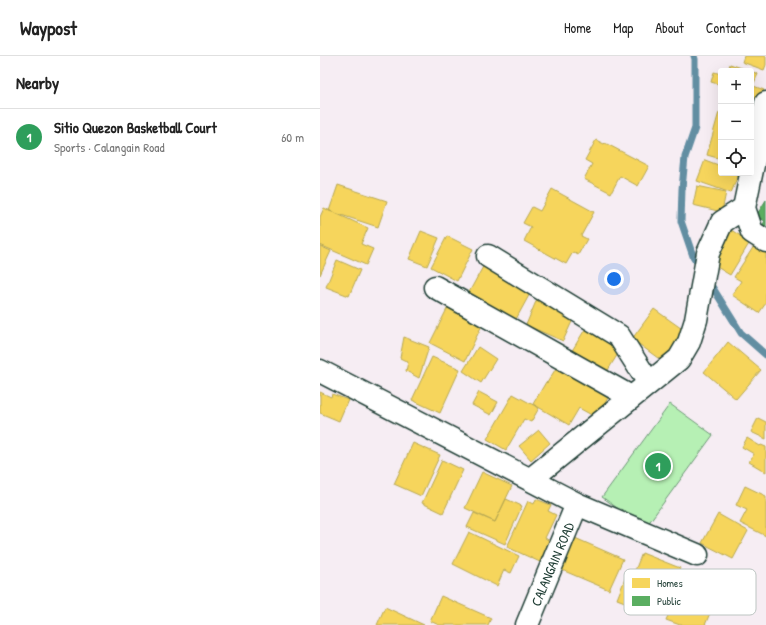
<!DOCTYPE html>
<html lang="en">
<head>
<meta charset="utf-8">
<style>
  :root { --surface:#fff; --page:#f2f2f2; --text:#222; --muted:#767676; --line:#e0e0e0; --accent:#d1495b }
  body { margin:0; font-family:"Patrick Hand",sans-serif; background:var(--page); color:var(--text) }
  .controls { position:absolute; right:12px; top:12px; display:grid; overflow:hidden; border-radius:4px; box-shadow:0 4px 16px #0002 }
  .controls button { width:36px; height:36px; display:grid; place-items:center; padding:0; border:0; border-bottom:1px solid var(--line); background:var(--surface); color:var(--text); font:20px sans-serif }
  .you { position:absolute; left:294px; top:223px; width:14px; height:14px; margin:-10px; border:3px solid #fff; border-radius:50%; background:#1a73e8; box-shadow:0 0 0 6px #1a73e833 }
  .badge { display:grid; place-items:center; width:26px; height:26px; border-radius:50%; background:var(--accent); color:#fff; font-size:13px; font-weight:700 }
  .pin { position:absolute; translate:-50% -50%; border:2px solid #fff; box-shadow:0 1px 4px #0006 }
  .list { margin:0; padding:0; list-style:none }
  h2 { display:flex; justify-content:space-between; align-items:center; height:52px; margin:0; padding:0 16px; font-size:17px }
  h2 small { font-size:13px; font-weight:400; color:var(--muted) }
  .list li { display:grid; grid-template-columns:26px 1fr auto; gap:12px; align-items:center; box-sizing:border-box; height:56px; padding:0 16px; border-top:1px solid var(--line) }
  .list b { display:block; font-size:15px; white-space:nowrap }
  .list p { margin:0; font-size:13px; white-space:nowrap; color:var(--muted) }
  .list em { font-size:13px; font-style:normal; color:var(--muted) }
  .icon { flex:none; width:22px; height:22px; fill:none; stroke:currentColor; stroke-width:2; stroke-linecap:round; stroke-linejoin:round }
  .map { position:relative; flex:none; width:446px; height:569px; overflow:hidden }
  header { display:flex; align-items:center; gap:24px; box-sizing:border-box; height:56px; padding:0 20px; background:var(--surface); border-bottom:1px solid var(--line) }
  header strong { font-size:19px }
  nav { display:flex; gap:22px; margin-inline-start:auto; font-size:14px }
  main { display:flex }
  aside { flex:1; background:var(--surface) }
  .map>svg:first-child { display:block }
  .green { fill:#b6f0b4; stroke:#6a9674 }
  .homes { fill:#f6d55c; stroke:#b6a750 }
  .public { fill:#5aae61; stroke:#488c54 }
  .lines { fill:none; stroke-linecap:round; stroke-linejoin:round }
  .stream { stroke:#628ea2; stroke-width:7 }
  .minor-casing { stroke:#1f3d34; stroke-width:25 }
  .minor { stroke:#fff; stroke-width:22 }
  .labels { text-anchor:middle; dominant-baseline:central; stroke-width:4; stroke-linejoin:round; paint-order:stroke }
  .street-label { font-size:14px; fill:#1f3d34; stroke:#fff }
  .key { fill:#fff; stroke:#bcc5c2; stroke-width:1 }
  .key-label { font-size:11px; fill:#1f3d34 }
</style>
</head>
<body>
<header>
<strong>Waypost</strong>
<nav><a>Home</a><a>Map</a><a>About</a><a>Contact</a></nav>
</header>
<main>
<aside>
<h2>Nearby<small></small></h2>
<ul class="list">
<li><span class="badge" style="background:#2e9e5b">1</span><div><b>Sitio Quezon Basketball Court</b><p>Sports · Calangain Road</p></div><em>60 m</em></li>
</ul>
</aside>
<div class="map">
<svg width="446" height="569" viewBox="0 0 446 569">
  <rect width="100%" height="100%" fill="#f6edf3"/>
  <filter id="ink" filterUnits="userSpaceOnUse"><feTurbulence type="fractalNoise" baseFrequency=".025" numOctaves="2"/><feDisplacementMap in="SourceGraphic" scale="8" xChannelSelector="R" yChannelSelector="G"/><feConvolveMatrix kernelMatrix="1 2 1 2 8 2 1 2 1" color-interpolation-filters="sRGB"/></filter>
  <g filter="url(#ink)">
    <path class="green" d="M 350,348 L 393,379 L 325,472 L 282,441 Z"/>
    <path class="homes" d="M 424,0 L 446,0 L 446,9 L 444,14 L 422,6 Z
      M 410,8 L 430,15 L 408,15 Z
      M 431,15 L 438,18 L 434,27 L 431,25 Z
      M 394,16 L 401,18 L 401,29 L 391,26 Z
      M 431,29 L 444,34 L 435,60 L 431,58 Z
      M 399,56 L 401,57 L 401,103 L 387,99 Z
      M 276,84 L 284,88 L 285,87 L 329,110 L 318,130 L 300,120 L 291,137 L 264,123 L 272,108 L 265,104 Z
      M 385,104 L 401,110 L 401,117 L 419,117 L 411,137 L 377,125 Z
      M 18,129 L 67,145 L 58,171 L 9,155 Z
      M 377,130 L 406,136 L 402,156 L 373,149 Z
      M 232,133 L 274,156 L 261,180 L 267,183 L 258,199 L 253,196 L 246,208 L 204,185 L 211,171 L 203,167 L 212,151 L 220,155 Z
      M 4,152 L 48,172 L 41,188 L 53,193 L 46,209 L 0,189 L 0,161 Z
      M 408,172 L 430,186 L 410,219 L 387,205 Z
      M 101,175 L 119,182 L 107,210 L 89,203 Z
      M 127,180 L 153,193 L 137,225 L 111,211 Z
      M 0,190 L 11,195 L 0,219 Z
      M 434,190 L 446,197 L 446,247 L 439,257 L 412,239 L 421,225 L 414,221 Z
      M 17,204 L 40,214 L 29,240 L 6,231 Z
      M 165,207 L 213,232 L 195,265 L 147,240 Z
      M 217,243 L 255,259 L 243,285 L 206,269 Z
      M 129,249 L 163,267 L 145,305 L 110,287 Z
      M 334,253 L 365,275 L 342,305 L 312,283 Z
      M 267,270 L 302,291 L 285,319 L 250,298 Z
      M 84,281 L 109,291 L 99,322 L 86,315 L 88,306 L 80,302 Z
      M 408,286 L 441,314 L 416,343 L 384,316 Z
      M 158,291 L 176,303 L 161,327 L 143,315 Z
      M 112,301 L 140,313 L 120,357 L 92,344 Z
      M 238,309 L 290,338 L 277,362 L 259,352 L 249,369 L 213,348 L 226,326 L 227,327 Z
      M 0,336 L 11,341 L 12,338 L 28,344 L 19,365 L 0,357 Z
      M 159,336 L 178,346 L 171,359 L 152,349 Z
      M 193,338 L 219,352 L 211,366 L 204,363 L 186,394 L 167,383 Z
      M 438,362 L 446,366 L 446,383 L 431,376 Z
      M 219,374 L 230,387 L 211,404 L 199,390 Z
      M 427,382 L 440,390 L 441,389 L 446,391 L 446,416 L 429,406 L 434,398 L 422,391 Z
      M 93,387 L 120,399 L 101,440 L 74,428 Z
      M 122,404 L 143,414 L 123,457 L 102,447 Z
      M 162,416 L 192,430 L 175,466 L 145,452 Z
      M 425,430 L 446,440 L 446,480 L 420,467 L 427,454 L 416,449 Z
      M 186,443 L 202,450 L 185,488 L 147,471 L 154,457 L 175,466 Z
      M 216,443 L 231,449 L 228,455 L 236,459 L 225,482 L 230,485 L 220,506 L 187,491 L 208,445 L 214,448 Z
      M 398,458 L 428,475 L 413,503 L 382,487 Z
      M 149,476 L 199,500 L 191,517 L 184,514 L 177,530 L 133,508 Z
      M 255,482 L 303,503 L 289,534 L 242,514 Z
      M 322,497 L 360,512 L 344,555 L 331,550 L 328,555 L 297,543 L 306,520 L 312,522 Z
      M 121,540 L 171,562 L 168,569 L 119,569 L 110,565 Z
      M 355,544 L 390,557 L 385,569 L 360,569 L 346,564 Z
      M 65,551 L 104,569 L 57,569 Z"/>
    <path class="public" d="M 446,144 L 446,179 L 439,174 L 445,165 L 436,160 Z"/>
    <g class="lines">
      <path class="stream" d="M 374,0 L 375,3 L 375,72 L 365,101 L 362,133 L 361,165 L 373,200 L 381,212
        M 388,224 L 421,277 L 446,299"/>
      <defs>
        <path id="minor" d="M 446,47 L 424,152 L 432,176 L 446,185
          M 168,200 L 299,280 L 329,327
          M 115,231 L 311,341
          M 0,315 L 257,448 L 377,499
          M 211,423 L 359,303 L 369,286 L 376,264 L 388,197 L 402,166 L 424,152
          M 207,569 L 257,448"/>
      </defs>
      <use href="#minor" class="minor-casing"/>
      <use href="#minor" class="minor"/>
    </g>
  </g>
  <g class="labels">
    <g class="street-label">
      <text transform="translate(232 508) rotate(-67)">CALANGAIN ROAD</text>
    </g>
  </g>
  <rect x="304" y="513" width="132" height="46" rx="6" class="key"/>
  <rect x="312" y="522" width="18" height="10" fill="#f6d55c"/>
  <rect x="312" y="540" width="18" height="10" fill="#5aae61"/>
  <g class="key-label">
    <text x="337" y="531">Homes</text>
    <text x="337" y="549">Public</text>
  </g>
</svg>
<div class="controls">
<button>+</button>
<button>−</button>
<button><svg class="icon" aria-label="locate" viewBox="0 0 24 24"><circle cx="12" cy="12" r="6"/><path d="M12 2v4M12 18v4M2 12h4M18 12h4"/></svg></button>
</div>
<div class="you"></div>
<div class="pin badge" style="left:338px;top:410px;background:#2e9e5b">1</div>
</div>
</main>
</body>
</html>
